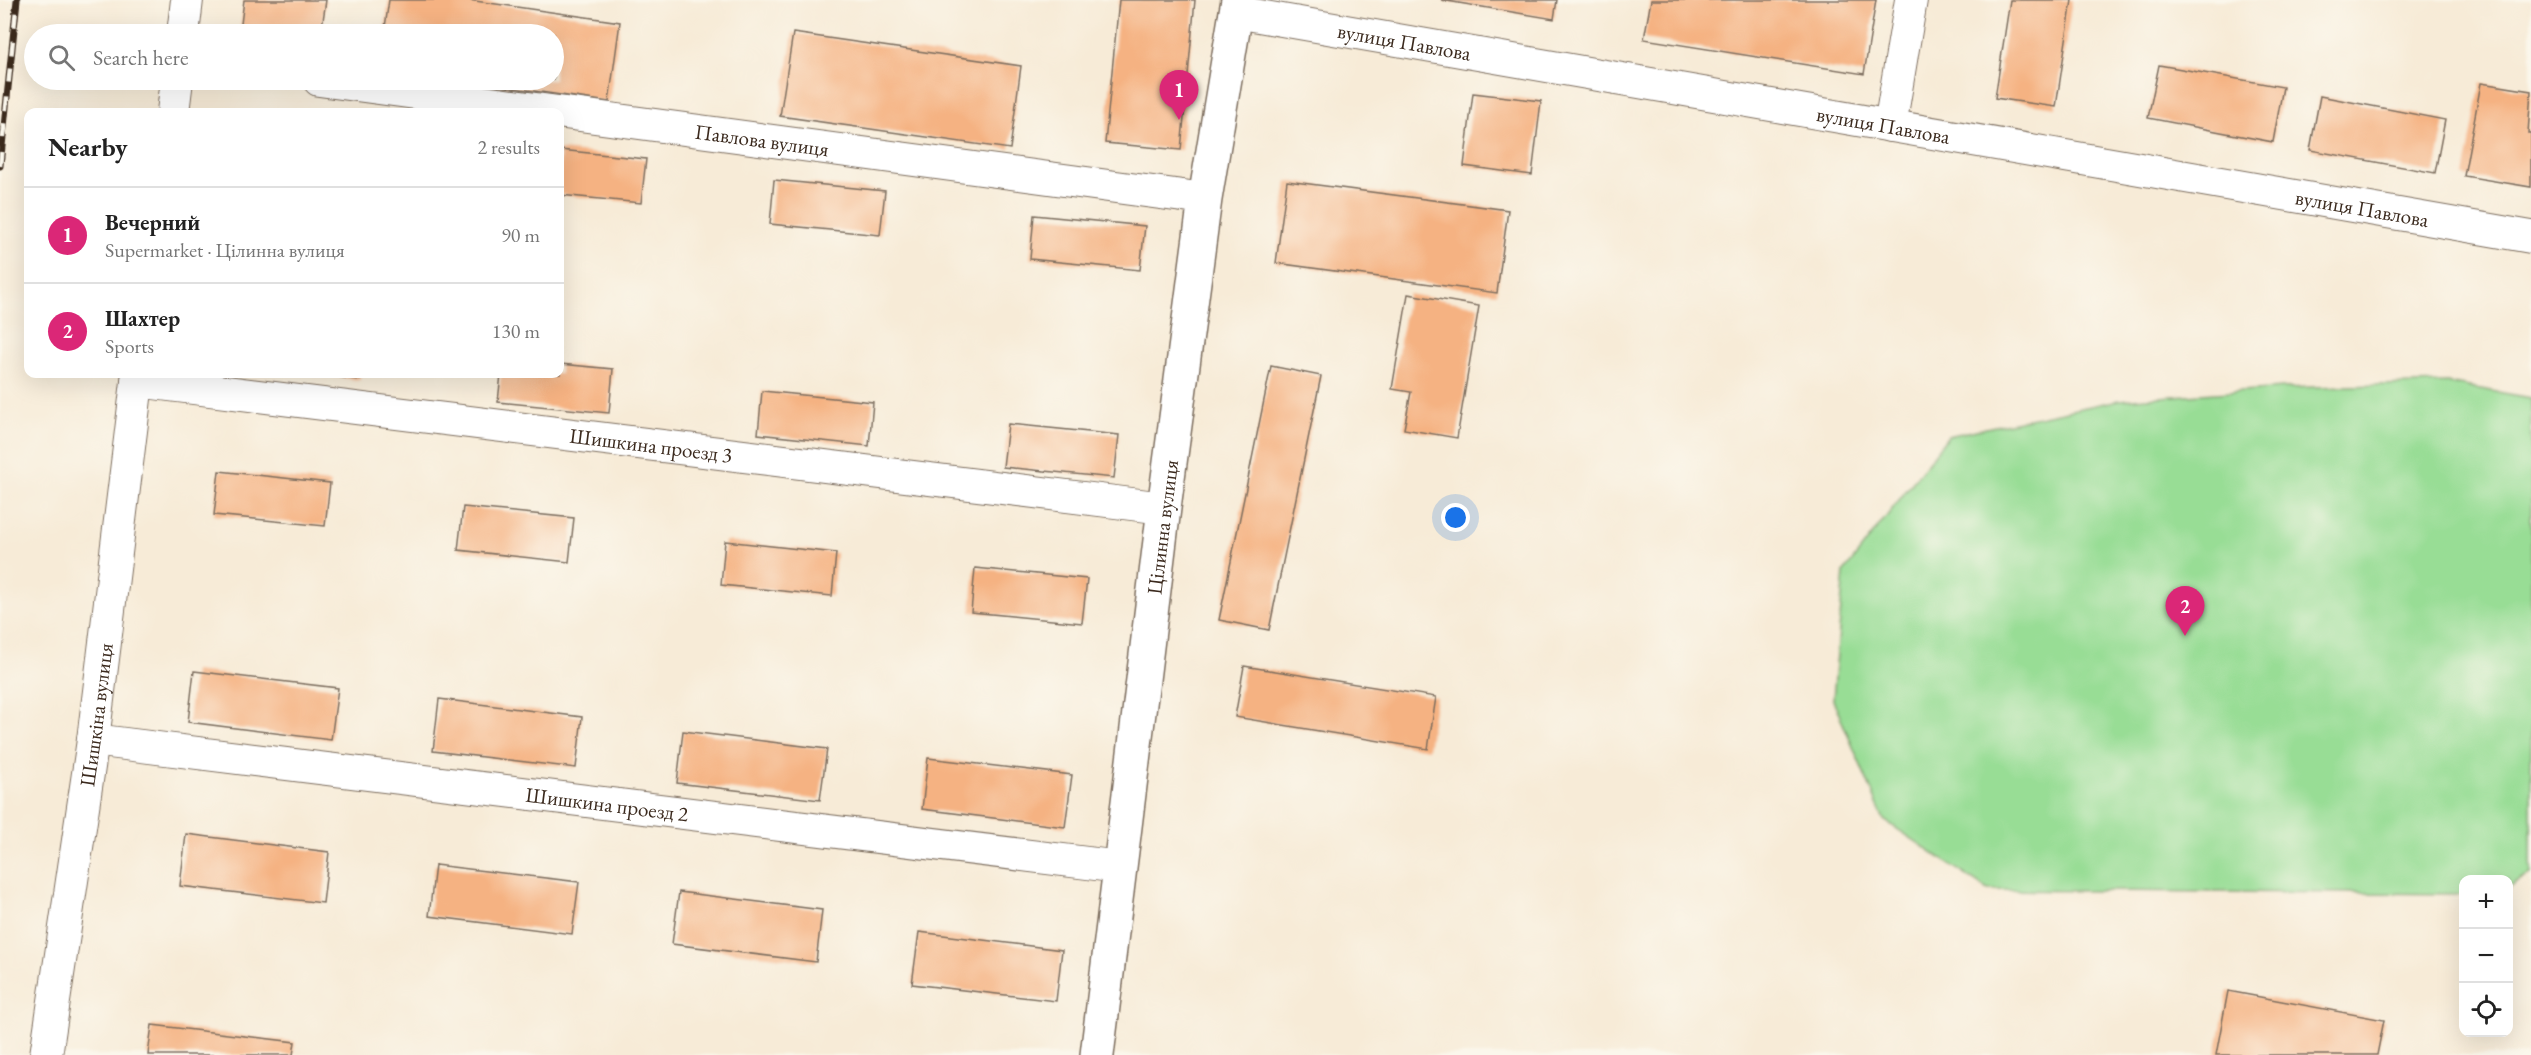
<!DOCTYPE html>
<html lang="en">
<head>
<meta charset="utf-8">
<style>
  :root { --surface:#fff; --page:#f2f2f2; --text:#222; --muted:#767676; --line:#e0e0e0; --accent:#db2777 }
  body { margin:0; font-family:"EB Garamond",serif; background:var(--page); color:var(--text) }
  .controls { position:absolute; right:18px; bottom:18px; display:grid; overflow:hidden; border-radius:12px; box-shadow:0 6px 24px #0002 }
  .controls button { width:54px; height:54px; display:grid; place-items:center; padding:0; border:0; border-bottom:2px solid var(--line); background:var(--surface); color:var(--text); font:30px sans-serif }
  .you { position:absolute; left:1456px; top:518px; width:21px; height:21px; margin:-15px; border:4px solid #fff; border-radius:50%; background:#1a73e8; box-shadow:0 0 0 9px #1a73e833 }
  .badge { display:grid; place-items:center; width:39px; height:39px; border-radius:50%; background:var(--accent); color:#fff; font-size:20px; font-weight:700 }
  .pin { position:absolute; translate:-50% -50px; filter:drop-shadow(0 2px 3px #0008) }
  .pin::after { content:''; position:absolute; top:32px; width:21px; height:18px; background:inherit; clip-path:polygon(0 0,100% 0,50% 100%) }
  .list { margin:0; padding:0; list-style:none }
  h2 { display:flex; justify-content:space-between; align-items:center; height:78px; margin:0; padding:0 24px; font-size:26px }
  h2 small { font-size:20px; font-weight:400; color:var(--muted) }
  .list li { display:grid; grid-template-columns:39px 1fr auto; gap:18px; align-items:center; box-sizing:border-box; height:96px; padding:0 24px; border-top:2px solid var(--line) }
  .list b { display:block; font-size:22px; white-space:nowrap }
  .list p { margin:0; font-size:20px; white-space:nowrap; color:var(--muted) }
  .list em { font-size:20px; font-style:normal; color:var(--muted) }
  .icon { flex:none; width:33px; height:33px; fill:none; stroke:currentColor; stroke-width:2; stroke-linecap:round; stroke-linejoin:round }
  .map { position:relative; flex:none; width:2531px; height:1055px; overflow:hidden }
  .search { position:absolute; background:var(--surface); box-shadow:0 6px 24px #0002; left:24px; top:24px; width:540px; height:66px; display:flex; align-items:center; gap:15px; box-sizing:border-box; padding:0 21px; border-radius:33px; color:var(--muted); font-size:22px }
  .panel { position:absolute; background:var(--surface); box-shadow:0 6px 24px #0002; left:24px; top:108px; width:540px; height:270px; border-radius:12px }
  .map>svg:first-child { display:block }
  .green { fill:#98dd95; stroke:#6a845a; stroke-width:1.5 }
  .building { fill:#f5b282 }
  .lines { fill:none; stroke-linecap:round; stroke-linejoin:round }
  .minor-casing { stroke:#7d6e5f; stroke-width:34 }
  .tertiary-casing { stroke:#7d6e5f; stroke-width:36 }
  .minor { stroke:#fff; stroke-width:32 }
  .tertiary { stroke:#fff; stroke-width:33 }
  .rail-casing { stroke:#3b2a1e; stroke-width:7 }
  .rail { stroke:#fbf7ec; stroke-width:4.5; stroke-dasharray:14; stroke-linecap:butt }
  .labels { text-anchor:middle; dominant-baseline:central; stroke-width:6; stroke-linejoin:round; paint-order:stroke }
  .street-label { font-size:21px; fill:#3b2a1e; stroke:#fbf7ec }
</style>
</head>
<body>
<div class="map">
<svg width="2531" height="1055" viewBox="0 0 2531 1055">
  <rect width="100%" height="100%" fill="#fbf7ec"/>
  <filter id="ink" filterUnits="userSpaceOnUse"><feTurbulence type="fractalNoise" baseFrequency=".0167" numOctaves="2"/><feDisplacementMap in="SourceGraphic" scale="12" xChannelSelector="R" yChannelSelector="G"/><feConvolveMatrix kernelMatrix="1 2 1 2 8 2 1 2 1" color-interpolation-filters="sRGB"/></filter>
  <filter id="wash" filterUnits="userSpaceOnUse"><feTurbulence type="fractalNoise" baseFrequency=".008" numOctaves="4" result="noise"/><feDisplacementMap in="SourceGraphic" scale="24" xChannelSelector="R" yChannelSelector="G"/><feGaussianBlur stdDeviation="1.35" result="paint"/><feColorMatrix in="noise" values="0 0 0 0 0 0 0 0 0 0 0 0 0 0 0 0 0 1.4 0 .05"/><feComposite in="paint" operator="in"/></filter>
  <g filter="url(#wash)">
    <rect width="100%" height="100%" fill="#f7ebd7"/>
    <path class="green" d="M 2447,383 L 2531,398 L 2531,874 L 2509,888 L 2508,880 L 2464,880 L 2463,894 L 1988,890 L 1884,820 L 1833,700 L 1844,572 L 1948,436 L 2119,400 L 2284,388 Z"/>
    <g id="blocks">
      <path class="building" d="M 244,0 L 326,0 L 321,34 L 263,34 L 240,32 Z
        M 389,0 L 468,0 L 620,22 L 609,102 L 466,81 L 554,80 L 554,34 L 384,34 Z
        M 1119,0 L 1195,0 L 1181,150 L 1105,143 Z
        M 1441,0 L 1557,0 L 1554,19 Z
        M 1651,0 L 1876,0 L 1864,74 L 1644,39 Z
        M 2010,0 L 2072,0 L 2056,107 L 1995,98 Z
        M 793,33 L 1021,66 L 1010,149 L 780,116 Z
        M 2159,65 L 2283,87 L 2273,142 L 2148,118 Z
        M 2481,83 L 2531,91 L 2528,133 L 2531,133 L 2531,187 L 2464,176 Z
        M 1473,93 L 1541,101 L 1532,175 L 1464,166 Z
        M 2320,96 L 2445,120 L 2435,173 L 2310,150 Z
        M 560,150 L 646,159 L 641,203 L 560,195 Z
        M 774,180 L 885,191 L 880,235 L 770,224 Z
        M 1287,181 L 1508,210 L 1497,293 L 1276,263 Z
        M 1034,215 L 1145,226 L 1140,270 L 1030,259 Z
        M 1408,294 L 1479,306 L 1457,438 L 1404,429 L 1411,392 L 1392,389 Z
        M 560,364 L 613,369 L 609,413 L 498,402 L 501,374 L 560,374 Z
        M 1271,366 L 1321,376 L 1269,630 L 1219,620 Z
        M 314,374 L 360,374 L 360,380 Z
        M 762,391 L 873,402 L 869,446 L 758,434 Z
        M 1008,424 L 1119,435 L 1114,478 L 1003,467 Z
        M 219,471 L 330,483 L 325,526 L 214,515 Z
        M 463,507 L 574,518 L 569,562 L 458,550 Z
        M 725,541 L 836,553 L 832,596 L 721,585 Z
        M 975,568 L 1087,579 L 1082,623 L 971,612 Z
        M 1244,666 L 1436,697 L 1428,749 L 1235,717 Z
        M 194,671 L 338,688 L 331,740 L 188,722 Z
        M 439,699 L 582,717 L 576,768 L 433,751 Z
        M 683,731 L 827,749 L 820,800 L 677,783 Z
        M 928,758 L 1072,775 L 1065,827 L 922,809 Z
        M 186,834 L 329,852 L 323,903 L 180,886 Z
        M 435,865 L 579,882 L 572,934 L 429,916 Z
        M 679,892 L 822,910 L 816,962 L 672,944 Z
        M 919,932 L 1062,950 L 1056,1001 L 912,984 Z
        M 2228,991 L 2384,1020 L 2377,1055 L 2216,1055 Z
        M 152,1025 L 295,1042 L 293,1055 L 148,1055 Z"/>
    </g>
  </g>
  <g filter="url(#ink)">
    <use href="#blocks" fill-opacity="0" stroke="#7d6e5f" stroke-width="1.5"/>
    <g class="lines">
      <defs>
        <g id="minor">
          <path id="s1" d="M 1236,12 L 2531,237"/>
          <path d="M 183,34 L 187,0"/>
          <path id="s2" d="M 319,80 L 1205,199"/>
          <path d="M 173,112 L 177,80"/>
          <path d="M 1890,126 L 1911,0"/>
          <path id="s3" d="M 137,381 L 1164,508"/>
          <path id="s4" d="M 93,740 L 1120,867"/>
          <path id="s5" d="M 46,1055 L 93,740 L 138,374"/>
        </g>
        <g id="tertiary">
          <path id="s6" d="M 1097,1055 L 1164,508 L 1205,199 L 1238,0"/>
        </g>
      </defs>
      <use href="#minor" class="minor-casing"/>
      <use href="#tertiary" class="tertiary-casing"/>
      <use href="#minor" class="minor"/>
      <use href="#tertiary" class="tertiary"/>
      <defs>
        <path id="rail" d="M 0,166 L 17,0"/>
      </defs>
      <use href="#rail" class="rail-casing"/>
      <use href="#rail" class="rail"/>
    </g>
  </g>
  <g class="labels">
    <g class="street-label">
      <text stroke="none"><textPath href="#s1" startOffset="171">вулиця Павлова</textPath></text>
      <text stroke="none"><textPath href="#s1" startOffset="657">вулиця Павлова</textPath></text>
      <text stroke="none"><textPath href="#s2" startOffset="447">Павлова вулиця</textPath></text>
      <text stroke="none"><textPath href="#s1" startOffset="1143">вулиця Павлова</textPath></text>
      <text stroke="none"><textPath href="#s3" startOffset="518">Шишкина проезд 3</textPath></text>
      <text stroke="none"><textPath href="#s6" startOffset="532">Цілинна вулиця</textPath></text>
      <text stroke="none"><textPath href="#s5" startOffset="344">Шишкіна вулиця</textPath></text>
      <text stroke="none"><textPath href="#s4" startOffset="518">Шишкина проезд 2</textPath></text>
    </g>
  </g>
</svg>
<div class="controls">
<button>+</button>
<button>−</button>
<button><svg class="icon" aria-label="locate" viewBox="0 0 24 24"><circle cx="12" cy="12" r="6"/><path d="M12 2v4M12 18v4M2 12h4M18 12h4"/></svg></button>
</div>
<div class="you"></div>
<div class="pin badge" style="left:1179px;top:120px">1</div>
<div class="pin badge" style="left:2185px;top:636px">2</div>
<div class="search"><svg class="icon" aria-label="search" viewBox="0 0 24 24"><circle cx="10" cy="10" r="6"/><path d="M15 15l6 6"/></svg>Search here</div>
<section class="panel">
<h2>Nearby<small>2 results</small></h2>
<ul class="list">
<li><span class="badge">1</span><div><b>Вечерний</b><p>Supermarket · Цілинна вулиця</p></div><em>90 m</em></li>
<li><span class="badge">2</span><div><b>Шахтер</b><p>Sports</p></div><em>130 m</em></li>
</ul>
</section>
</div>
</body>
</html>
